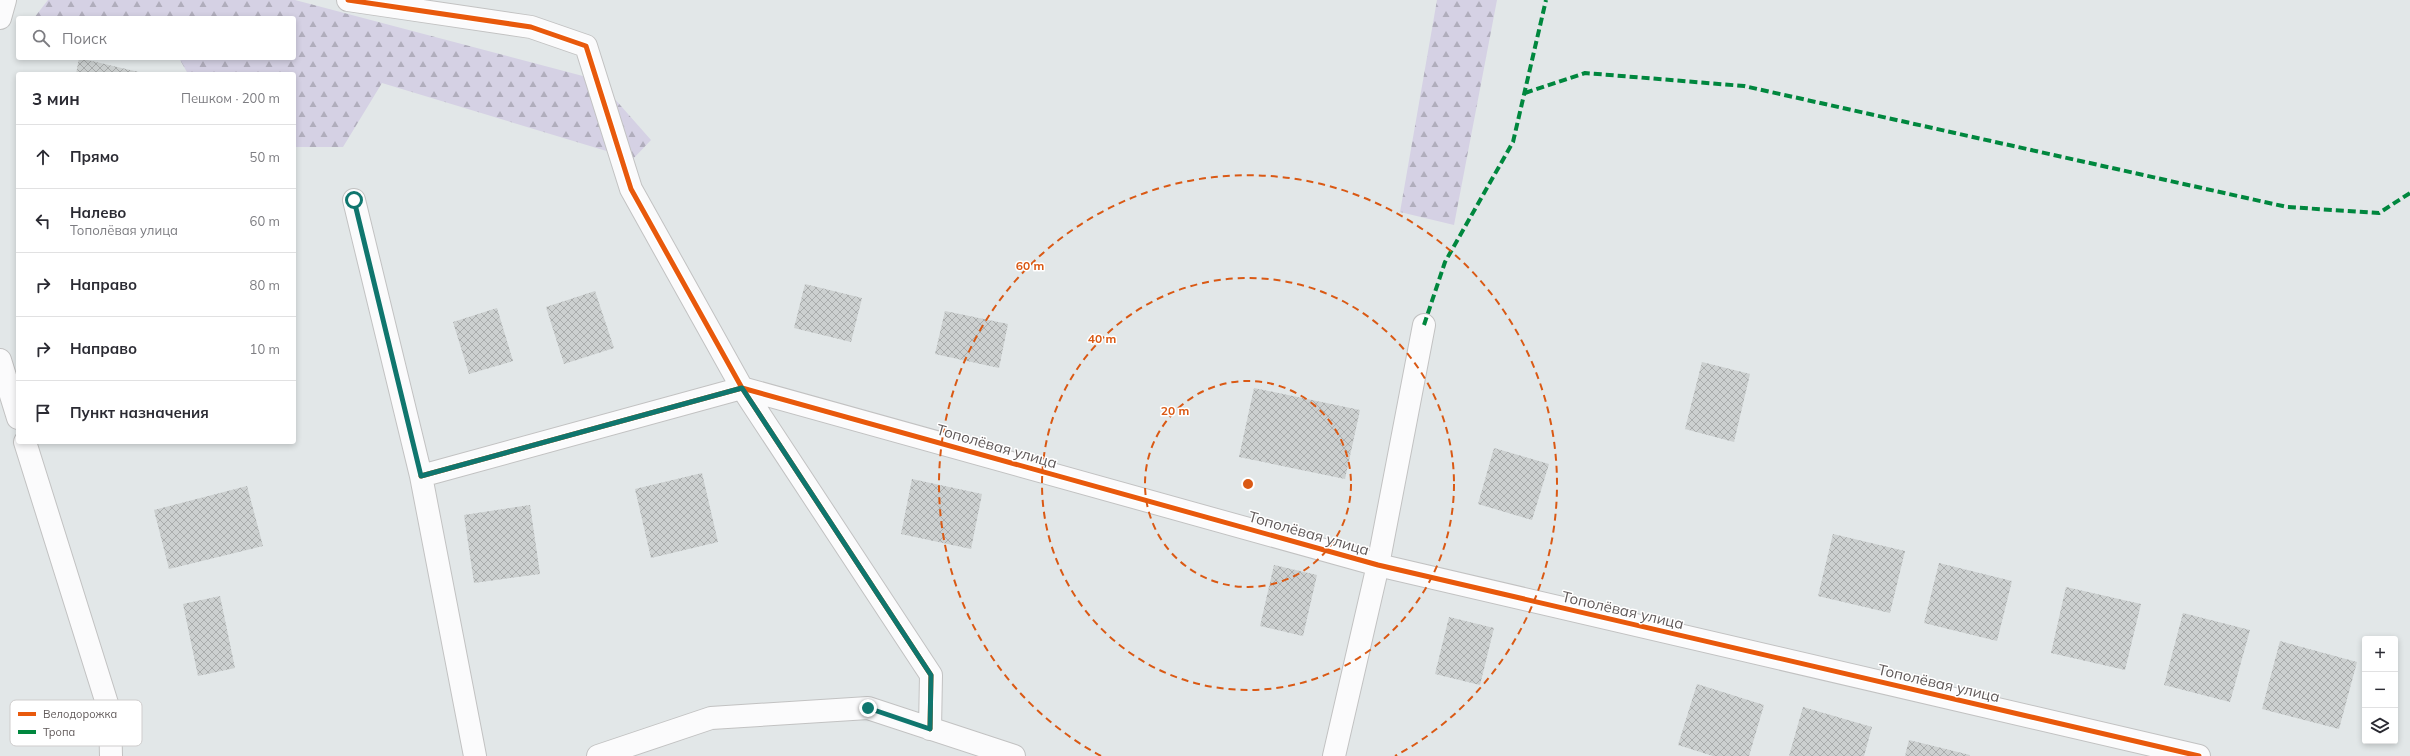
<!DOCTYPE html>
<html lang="ru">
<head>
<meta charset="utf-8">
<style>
  :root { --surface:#fff; --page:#f7f7f7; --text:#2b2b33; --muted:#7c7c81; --line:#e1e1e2 }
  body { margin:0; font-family:Mulish,sans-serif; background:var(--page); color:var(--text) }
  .controls { position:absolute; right:12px; bottom:12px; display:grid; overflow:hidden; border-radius:4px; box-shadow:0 2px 6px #0003 }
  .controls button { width:36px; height:36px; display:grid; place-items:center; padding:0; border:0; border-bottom:1px solid var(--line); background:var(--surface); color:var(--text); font:20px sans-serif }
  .stop { position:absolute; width:12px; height:12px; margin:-9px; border:3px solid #0f766e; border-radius:50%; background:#fff }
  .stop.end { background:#0f766e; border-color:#fff; box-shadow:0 1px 4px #0008 }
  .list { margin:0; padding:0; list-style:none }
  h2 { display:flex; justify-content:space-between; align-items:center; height:52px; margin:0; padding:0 16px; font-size:17px }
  h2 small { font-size:13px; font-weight:400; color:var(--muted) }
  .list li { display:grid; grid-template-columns:26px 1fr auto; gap:12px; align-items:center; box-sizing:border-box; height:64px; padding:0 16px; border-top:1px solid var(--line) }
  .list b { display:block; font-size:15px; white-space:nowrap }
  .list p { margin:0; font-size:13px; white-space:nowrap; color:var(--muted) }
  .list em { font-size:13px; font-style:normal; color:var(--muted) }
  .icon { flex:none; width:22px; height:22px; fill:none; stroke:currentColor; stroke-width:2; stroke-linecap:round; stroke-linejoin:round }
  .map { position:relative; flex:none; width:2410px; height:756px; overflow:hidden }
  .search { position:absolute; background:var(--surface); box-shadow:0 2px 6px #0003; left:16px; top:16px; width:280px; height:44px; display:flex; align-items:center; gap:10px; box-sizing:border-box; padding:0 14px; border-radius:4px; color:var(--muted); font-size:15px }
  .panel { position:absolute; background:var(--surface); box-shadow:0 2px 6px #0003; left:16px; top:72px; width:280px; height:372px; border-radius:4px }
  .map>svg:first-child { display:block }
  .forest { fill:url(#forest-firs) }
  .building { fill:url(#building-cross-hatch) }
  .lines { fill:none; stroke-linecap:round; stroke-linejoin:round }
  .minor-casing { stroke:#c2c2c2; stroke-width:24 }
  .minor { stroke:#fbfbfc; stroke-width:22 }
  .quiet { stroke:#00873e; stroke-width:4; stroke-dasharray:8 4; stroke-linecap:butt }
  .cycleway-casing { stroke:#fff; stroke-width:8 }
  .cycleway { stroke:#e8590c; stroke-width:5 }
  .route { stroke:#0f766e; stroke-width:5 }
  .ring { fill:none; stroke:#da5914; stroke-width:2; stroke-dasharray:7 5 }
  .labels { text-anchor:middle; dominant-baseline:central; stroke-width:3; stroke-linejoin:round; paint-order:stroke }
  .street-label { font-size:15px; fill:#605959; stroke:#fff }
  .key { fill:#fff; stroke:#cfcdcd; stroke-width:1 }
  .key-label { font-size:11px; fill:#605959 }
  .centre { fill:#da5914; stroke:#fff; stroke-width:2 }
  .ring-label { font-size:12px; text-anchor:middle; font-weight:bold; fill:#da5914; stroke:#fff; stroke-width:3; stroke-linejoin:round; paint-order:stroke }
</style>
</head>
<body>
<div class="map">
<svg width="2410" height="756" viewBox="0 0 2410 756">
  <defs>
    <pattern id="forest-firs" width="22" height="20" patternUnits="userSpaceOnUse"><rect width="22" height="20" fill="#d5d1e4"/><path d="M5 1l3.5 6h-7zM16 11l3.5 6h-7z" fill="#b0adbc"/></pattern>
    <pattern id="building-cross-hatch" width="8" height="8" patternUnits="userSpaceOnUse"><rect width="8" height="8" fill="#ccd0d0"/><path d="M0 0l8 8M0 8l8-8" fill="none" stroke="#a9acac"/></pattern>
  </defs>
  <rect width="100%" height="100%" fill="#e2e7e8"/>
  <path class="forest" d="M 48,0 L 295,0 L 598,80 L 651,140 L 633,159 L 382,83 L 343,147 L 294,147 L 294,74 L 188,74 L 179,58 L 294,58 L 294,18 L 34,18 Z
    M 1437,0 L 1497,0 L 1454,225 L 1400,212 Z"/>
  <path class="building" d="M 79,58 L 143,73 L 143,74 L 76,74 Z
    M 805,284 L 862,298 L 851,342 L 794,328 Z
    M 595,291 L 614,348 L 564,364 L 546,307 Z
    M 497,308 L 513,361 L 469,374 L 453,322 Z
    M 945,311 L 1008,324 L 999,368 L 935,354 Z
    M 1702,362 L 1750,374 L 1734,442 L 1685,429 Z
    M 1254,388 L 1360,410 L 1345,479 L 1239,457 Z
    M 1494,448 L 1549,464 L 1532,520 L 1478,504 Z
    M 702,473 L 718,542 L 651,558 L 635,489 Z
    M 912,479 L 982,494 L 971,549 L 901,534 Z
    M 247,486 L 263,546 L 169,569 L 154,510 Z
    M 530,505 L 540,574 L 474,583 L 464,515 Z
    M 1833,534 L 1905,551 L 1890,613 L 1818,596 Z
    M 1939,563 L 2012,581 L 1997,641 L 1924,623 Z
    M 1274,565 L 1317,575 L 1303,636 L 1260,626 Z
    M 2066,587 L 2141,604 L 2125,670 L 2051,653 Z
    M 220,596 L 235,668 L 198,676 L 183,604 Z
    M 2183,613 L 2250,630 L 2230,702 L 2164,685 Z
    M 1449,617 L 1494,628 L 1480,685 L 1435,674 Z
    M 2280,641 L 2357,662 L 2339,729 L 2262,709 Z
    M 1697,684 L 1764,705 L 1749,756 L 1713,756 L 1678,745 Z
    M 1803,707 L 1872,727 L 1864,756 L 1789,756 Z
    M 1909,740 L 1970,755 L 1970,756 L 1905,756 Z"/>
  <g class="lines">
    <defs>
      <path id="minor" d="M 348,0 L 531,27 L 586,46 L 631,189 L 742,388 L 931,675 L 930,729
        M 0,18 L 5,0
        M 354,200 L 421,476 L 475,756
        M 0,360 L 18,418
        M 25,442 L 110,713 L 111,756
        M 421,476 L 742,388 L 1378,565 L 2199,756
        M 598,756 L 711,718 L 868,708 L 1014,756
        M 1334,756 L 1378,565 L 1424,325"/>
    </defs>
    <use href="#minor" class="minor-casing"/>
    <use href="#minor" class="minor"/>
    <path class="quiet" d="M 1525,93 L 1585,73 L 1744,86 L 2287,207 L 2379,213 L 2410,193
      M 1424,325 L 1445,262 L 1513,142 L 1546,0"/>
    <defs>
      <path id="cycleway" d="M 348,0 L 531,27 L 586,46 L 631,189 L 742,388 L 931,675 L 930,729
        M 421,476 L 742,388 L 1378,565 L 2199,756"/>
    </defs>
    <use href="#cycleway" class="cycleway-casing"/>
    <use href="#cycleway" class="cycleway"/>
  </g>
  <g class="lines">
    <path class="route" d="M 354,200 L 421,476 L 742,388 L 931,675 L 930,729 L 868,708"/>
  </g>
  <g class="ring">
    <circle cx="1248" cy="484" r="103"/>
    <circle cx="1248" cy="484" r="206"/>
    <path d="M1101 756A309 309 0 1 1 1395 756"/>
  </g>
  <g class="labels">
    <g class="street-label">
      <text transform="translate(997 446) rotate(16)">Тополёвая улица</text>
      <text transform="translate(1309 533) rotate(16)">Тополёвая улица</text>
      <text transform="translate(1623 610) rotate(13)">Тополёвая улица</text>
      <text transform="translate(1939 683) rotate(13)">Тополёвая улица</text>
    </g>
  </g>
  <rect x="10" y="700" width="132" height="46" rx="6" class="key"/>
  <rect x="18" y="712" width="18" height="4" fill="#e8590c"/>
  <rect x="18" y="730" width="18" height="4" fill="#00873e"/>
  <g class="key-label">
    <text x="43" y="718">Велодорожка</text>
    <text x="43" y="736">Тропа</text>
  </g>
  <circle cx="1248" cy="484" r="6" class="centre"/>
  <g class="ring-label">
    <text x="1030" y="270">60 m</text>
    <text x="1102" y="343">40 m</text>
    <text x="1175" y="415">20 m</text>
  </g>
</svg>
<div class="controls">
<button>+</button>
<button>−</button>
<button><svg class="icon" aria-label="layers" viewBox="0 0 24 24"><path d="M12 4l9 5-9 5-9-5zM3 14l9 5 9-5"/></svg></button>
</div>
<div class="stop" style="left:354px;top:200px"></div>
<div class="stop end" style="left:868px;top:708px"></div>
<div class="search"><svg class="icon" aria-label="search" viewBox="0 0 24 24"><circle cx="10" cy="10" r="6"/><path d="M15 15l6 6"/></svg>Поиск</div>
<section class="panel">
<h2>3 мин<small>Пешком · 200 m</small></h2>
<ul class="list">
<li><svg class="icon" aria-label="ahead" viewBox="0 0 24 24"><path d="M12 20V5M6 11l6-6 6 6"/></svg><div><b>Прямо</b></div><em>50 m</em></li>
<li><svg class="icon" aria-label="left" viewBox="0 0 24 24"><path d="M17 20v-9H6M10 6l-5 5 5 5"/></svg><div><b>Налево</b><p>Тополёвая улица</p></div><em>60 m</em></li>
<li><svg class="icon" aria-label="right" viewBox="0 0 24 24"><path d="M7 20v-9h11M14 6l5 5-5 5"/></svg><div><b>Направо</b></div><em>80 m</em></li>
<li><svg class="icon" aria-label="right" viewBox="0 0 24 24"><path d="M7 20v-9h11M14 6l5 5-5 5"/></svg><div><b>Направо</b></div><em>10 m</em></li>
<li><svg class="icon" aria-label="arrive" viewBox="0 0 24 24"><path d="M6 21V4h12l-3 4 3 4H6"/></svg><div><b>Пункт назначения</b></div></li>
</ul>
</section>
</div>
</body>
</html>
